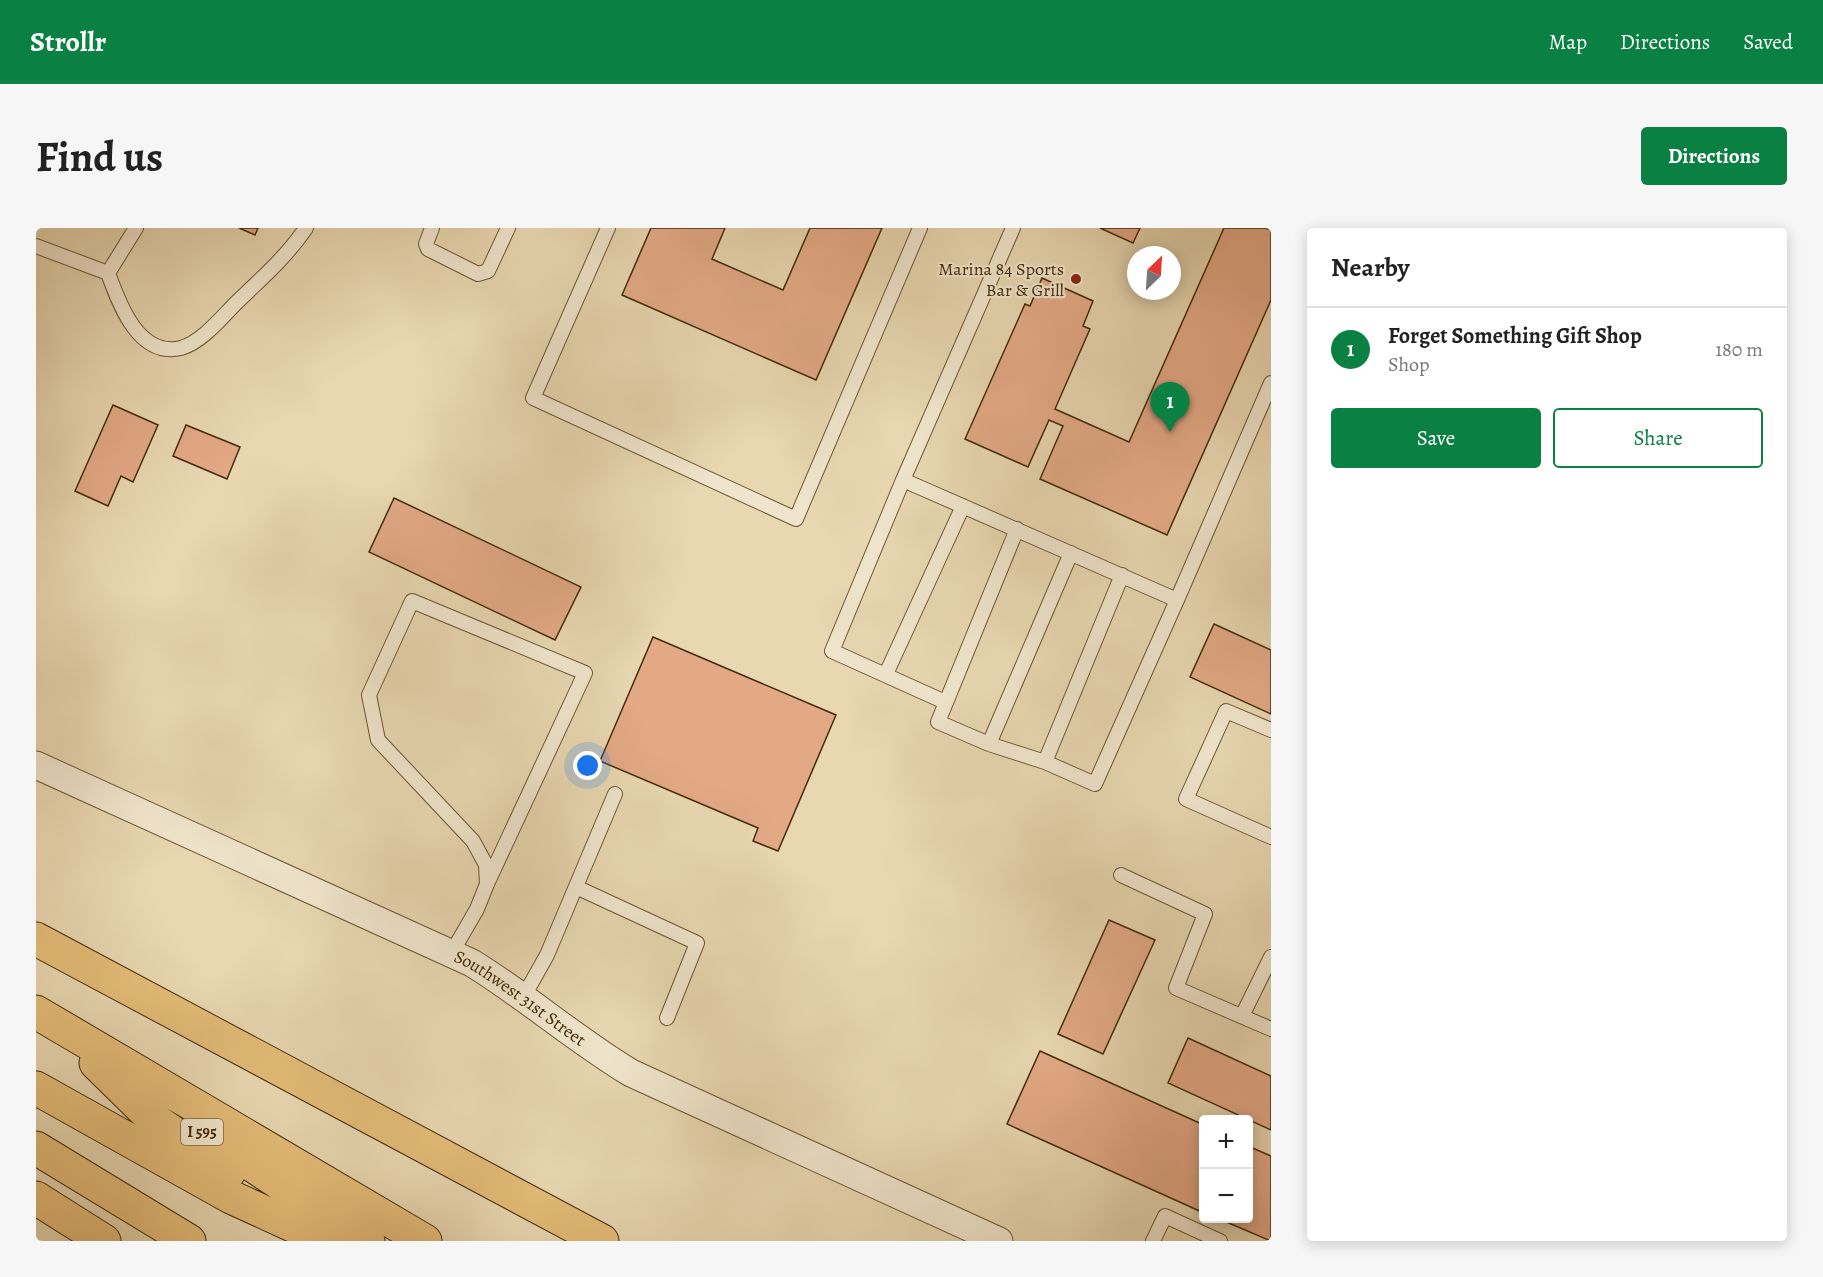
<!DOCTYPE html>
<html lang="en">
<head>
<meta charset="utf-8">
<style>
  :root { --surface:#fff; --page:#f6f6f6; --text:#222; --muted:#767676; --line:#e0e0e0; --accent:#0b8043 }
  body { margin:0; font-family:Alegreya,serif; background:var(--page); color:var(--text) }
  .controls { position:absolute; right:18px; bottom:18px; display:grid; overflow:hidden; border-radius:6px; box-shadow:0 3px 15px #0003 }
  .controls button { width:54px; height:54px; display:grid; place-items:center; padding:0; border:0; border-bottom:2px solid var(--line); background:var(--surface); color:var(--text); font:30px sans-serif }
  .compass { position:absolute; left:1091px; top:18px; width:54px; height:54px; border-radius:50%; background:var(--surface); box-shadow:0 3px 15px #0003; rotate:25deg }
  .you { position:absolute; left:552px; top:538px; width:21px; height:21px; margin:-15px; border:4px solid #fff; border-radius:50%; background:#1a73e8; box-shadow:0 0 0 9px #1a73e833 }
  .badge { display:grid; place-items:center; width:39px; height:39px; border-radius:50%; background:var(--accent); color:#fff; font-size:20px; font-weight:700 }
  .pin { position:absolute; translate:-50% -50px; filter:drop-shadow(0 2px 3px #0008) }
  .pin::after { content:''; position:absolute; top:32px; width:21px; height:18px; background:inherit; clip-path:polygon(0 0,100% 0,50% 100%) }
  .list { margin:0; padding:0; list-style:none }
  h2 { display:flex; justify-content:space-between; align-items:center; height:78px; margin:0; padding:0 24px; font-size:26px }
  h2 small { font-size:20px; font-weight:400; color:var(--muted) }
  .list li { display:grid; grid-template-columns:39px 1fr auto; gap:18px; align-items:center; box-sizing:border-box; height:84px; padding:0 24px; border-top:2px solid var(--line) }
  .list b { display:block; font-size:22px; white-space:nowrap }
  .list p { margin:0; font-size:20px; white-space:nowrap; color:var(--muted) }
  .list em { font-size:20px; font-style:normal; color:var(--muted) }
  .actions { display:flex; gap:12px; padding:18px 24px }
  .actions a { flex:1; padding:14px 0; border:2px solid var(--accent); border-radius:6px; text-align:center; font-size:21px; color:var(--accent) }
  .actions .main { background:var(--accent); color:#fff }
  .map { position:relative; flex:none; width:1235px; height:1013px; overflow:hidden; border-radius:6px }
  header { display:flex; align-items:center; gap:36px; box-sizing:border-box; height:84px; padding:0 30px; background:var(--accent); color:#fff }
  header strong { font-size:28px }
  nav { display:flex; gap:33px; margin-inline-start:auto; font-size:21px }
  .intro { display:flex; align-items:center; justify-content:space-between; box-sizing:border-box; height:144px; padding:0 36px }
  h1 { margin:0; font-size:42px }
  .button { padding:15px 27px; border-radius:6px; background:var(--accent); color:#fff; font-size:21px; font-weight:700 }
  main { display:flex; gap:36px; padding:0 36px }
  aside { flex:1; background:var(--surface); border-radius:6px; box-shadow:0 3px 15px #0003 }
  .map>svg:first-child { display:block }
  .building { fill:#e3a987; stroke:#432c09; stroke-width:1.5 }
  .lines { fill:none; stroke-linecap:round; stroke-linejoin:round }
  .lane-casing { stroke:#6c5733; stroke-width:16 }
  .street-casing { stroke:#6c5733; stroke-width:29 }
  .highway-casing { stroke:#432c09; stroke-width:35 }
  .lane { stroke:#f0e5cc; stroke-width:14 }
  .street { stroke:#f0e5cc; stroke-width:27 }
  .highway { stroke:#e4bc78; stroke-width:33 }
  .poi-dot { fill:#8f2418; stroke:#f0e5cc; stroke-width:2 }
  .labels { text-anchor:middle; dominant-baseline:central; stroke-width:4.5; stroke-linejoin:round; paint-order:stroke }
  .shield { fill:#f0e5cc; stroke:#776444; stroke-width:1.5 }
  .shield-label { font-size:16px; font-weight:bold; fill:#432c09 }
  .poi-label { font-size:18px; fill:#432c09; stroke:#f0e5cc; text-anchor:end }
  .street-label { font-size:18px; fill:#432c09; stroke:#f0e5cc }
</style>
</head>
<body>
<header>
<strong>Strollr</strong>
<nav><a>Map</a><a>Directions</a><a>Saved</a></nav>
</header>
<div class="intro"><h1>Find us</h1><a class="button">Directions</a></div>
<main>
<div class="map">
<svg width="1235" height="1013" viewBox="0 0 1235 1013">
  <rect width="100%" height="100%" fill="#e8d7b1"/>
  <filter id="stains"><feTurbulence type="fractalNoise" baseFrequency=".00333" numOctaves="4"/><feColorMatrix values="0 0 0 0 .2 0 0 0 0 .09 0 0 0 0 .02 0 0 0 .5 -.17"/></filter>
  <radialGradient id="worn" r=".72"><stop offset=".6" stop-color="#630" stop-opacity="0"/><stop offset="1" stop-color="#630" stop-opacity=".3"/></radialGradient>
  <path class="building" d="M 203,0 L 222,0 L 219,7 Z
    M 615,0 L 689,0 L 676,31 L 747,62 L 774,0 L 846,0 L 780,152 L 586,67 Z
    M 1064,0 L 1104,0 L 1097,15 Z
    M 1188,0 L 1229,0 L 1235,2 L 1235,72 L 1131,307 L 1004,251 L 1027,198 L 1013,192 L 992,239 L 929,211 L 989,76 L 994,78 L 1006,50 L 1057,73 L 1047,98 L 1054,101 L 1019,181 L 1093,214 Z
    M 77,177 L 122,197 L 97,254 L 85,248 L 72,278 L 39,263 Z
    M 150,197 L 204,219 L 191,251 L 137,228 Z
    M 358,270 L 545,359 L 519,412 L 333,324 Z
    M 1178,396 L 1235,422 L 1235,486 L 1154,449 Z
    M 617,409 L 800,487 L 742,623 L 717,613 L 722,600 L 564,533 Z
    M 1073,692 L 1119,712 L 1067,826 L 1022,806 Z
    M 1152,810 L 1235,848 L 1235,902 L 1132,855 Z
    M 1004,823 L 1168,897 L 1168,985 L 971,896 Z
    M 1212,918 L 1235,928 L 1235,1013 L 1181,990 L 1212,990 Z"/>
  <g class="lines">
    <defs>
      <path id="lane" d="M 396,0 L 390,16 L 392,21 L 442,46 L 452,43 L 472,0
        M 572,0 L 497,170 L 760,291 L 884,0
        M 977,0 L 867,252 L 1141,372 L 1235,155
        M 0,18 L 72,45 L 100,0
        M 72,45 C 83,75 102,130 145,120 C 166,114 186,89 201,74 C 226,50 251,28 270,0
        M 867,252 L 796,423 L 909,474
        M 981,301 L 902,494 L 953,516 L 1035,325
        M 1086,347 L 1009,534 L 1059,556 L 1141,372
        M 850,446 L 927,278
        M 1235,502 L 1190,483 L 1150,571 L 1235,609
        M 953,516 L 1009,534
        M 1085,647 L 1169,686 L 1140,760 L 1235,801
        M 540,659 L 661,715 L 631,790
        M 415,726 L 441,681 L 451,656 L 450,637 L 437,613 L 342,512 L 333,467 L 376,373 L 549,445 L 451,656
        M 488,768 L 511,727 L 579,566
        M 1206,788 L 1235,729
        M 1117,1013 L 1129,988 L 1184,1013"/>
      <g id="street">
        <path id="s1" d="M 0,537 L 436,735 C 491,769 540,812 595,845 L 963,1013"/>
      </g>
      <path id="highway" d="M 0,711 L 566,1013
        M 0,784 L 389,1013
        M 60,835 L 116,890 L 193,944
        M 0,860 L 195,969 L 291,1013
        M 178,912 L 332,1013
        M 0,920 L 153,1013
        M 0,970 L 68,1013"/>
    </defs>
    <use href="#lane" class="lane-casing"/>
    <use href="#street" class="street-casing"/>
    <use href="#highway" class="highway-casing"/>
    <use href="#lane" class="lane"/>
    <use href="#street" class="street"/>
    <use href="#highway" class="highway"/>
  </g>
  <circle class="poi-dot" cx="1040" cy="51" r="6"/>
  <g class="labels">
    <rect class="shield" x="145" y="891" width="42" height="26" rx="4.5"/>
    <g class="shield-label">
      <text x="166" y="904">I 595</text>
    </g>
    <g class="poi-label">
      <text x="1028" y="41">Marina 84 Sports<tspan x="1028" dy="21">Bar &amp; Grill</tspan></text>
    </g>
    <g class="street-label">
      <text stroke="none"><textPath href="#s1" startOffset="538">Southwest 31st Street</textPath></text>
    </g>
  </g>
  <rect width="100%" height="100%" filter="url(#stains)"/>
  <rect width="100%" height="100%" fill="url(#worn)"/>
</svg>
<div class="controls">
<button>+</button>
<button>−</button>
</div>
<svg class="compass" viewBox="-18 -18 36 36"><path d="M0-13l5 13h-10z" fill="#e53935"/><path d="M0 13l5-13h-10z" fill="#767676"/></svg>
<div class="you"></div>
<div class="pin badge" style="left:1134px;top:204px">1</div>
</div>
<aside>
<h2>Nearby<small></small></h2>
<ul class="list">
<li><span class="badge">1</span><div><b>Forget Something Gift Shop</b><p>Shop</p></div><em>180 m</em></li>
</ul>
<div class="actions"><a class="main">Save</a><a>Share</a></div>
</aside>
</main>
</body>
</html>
